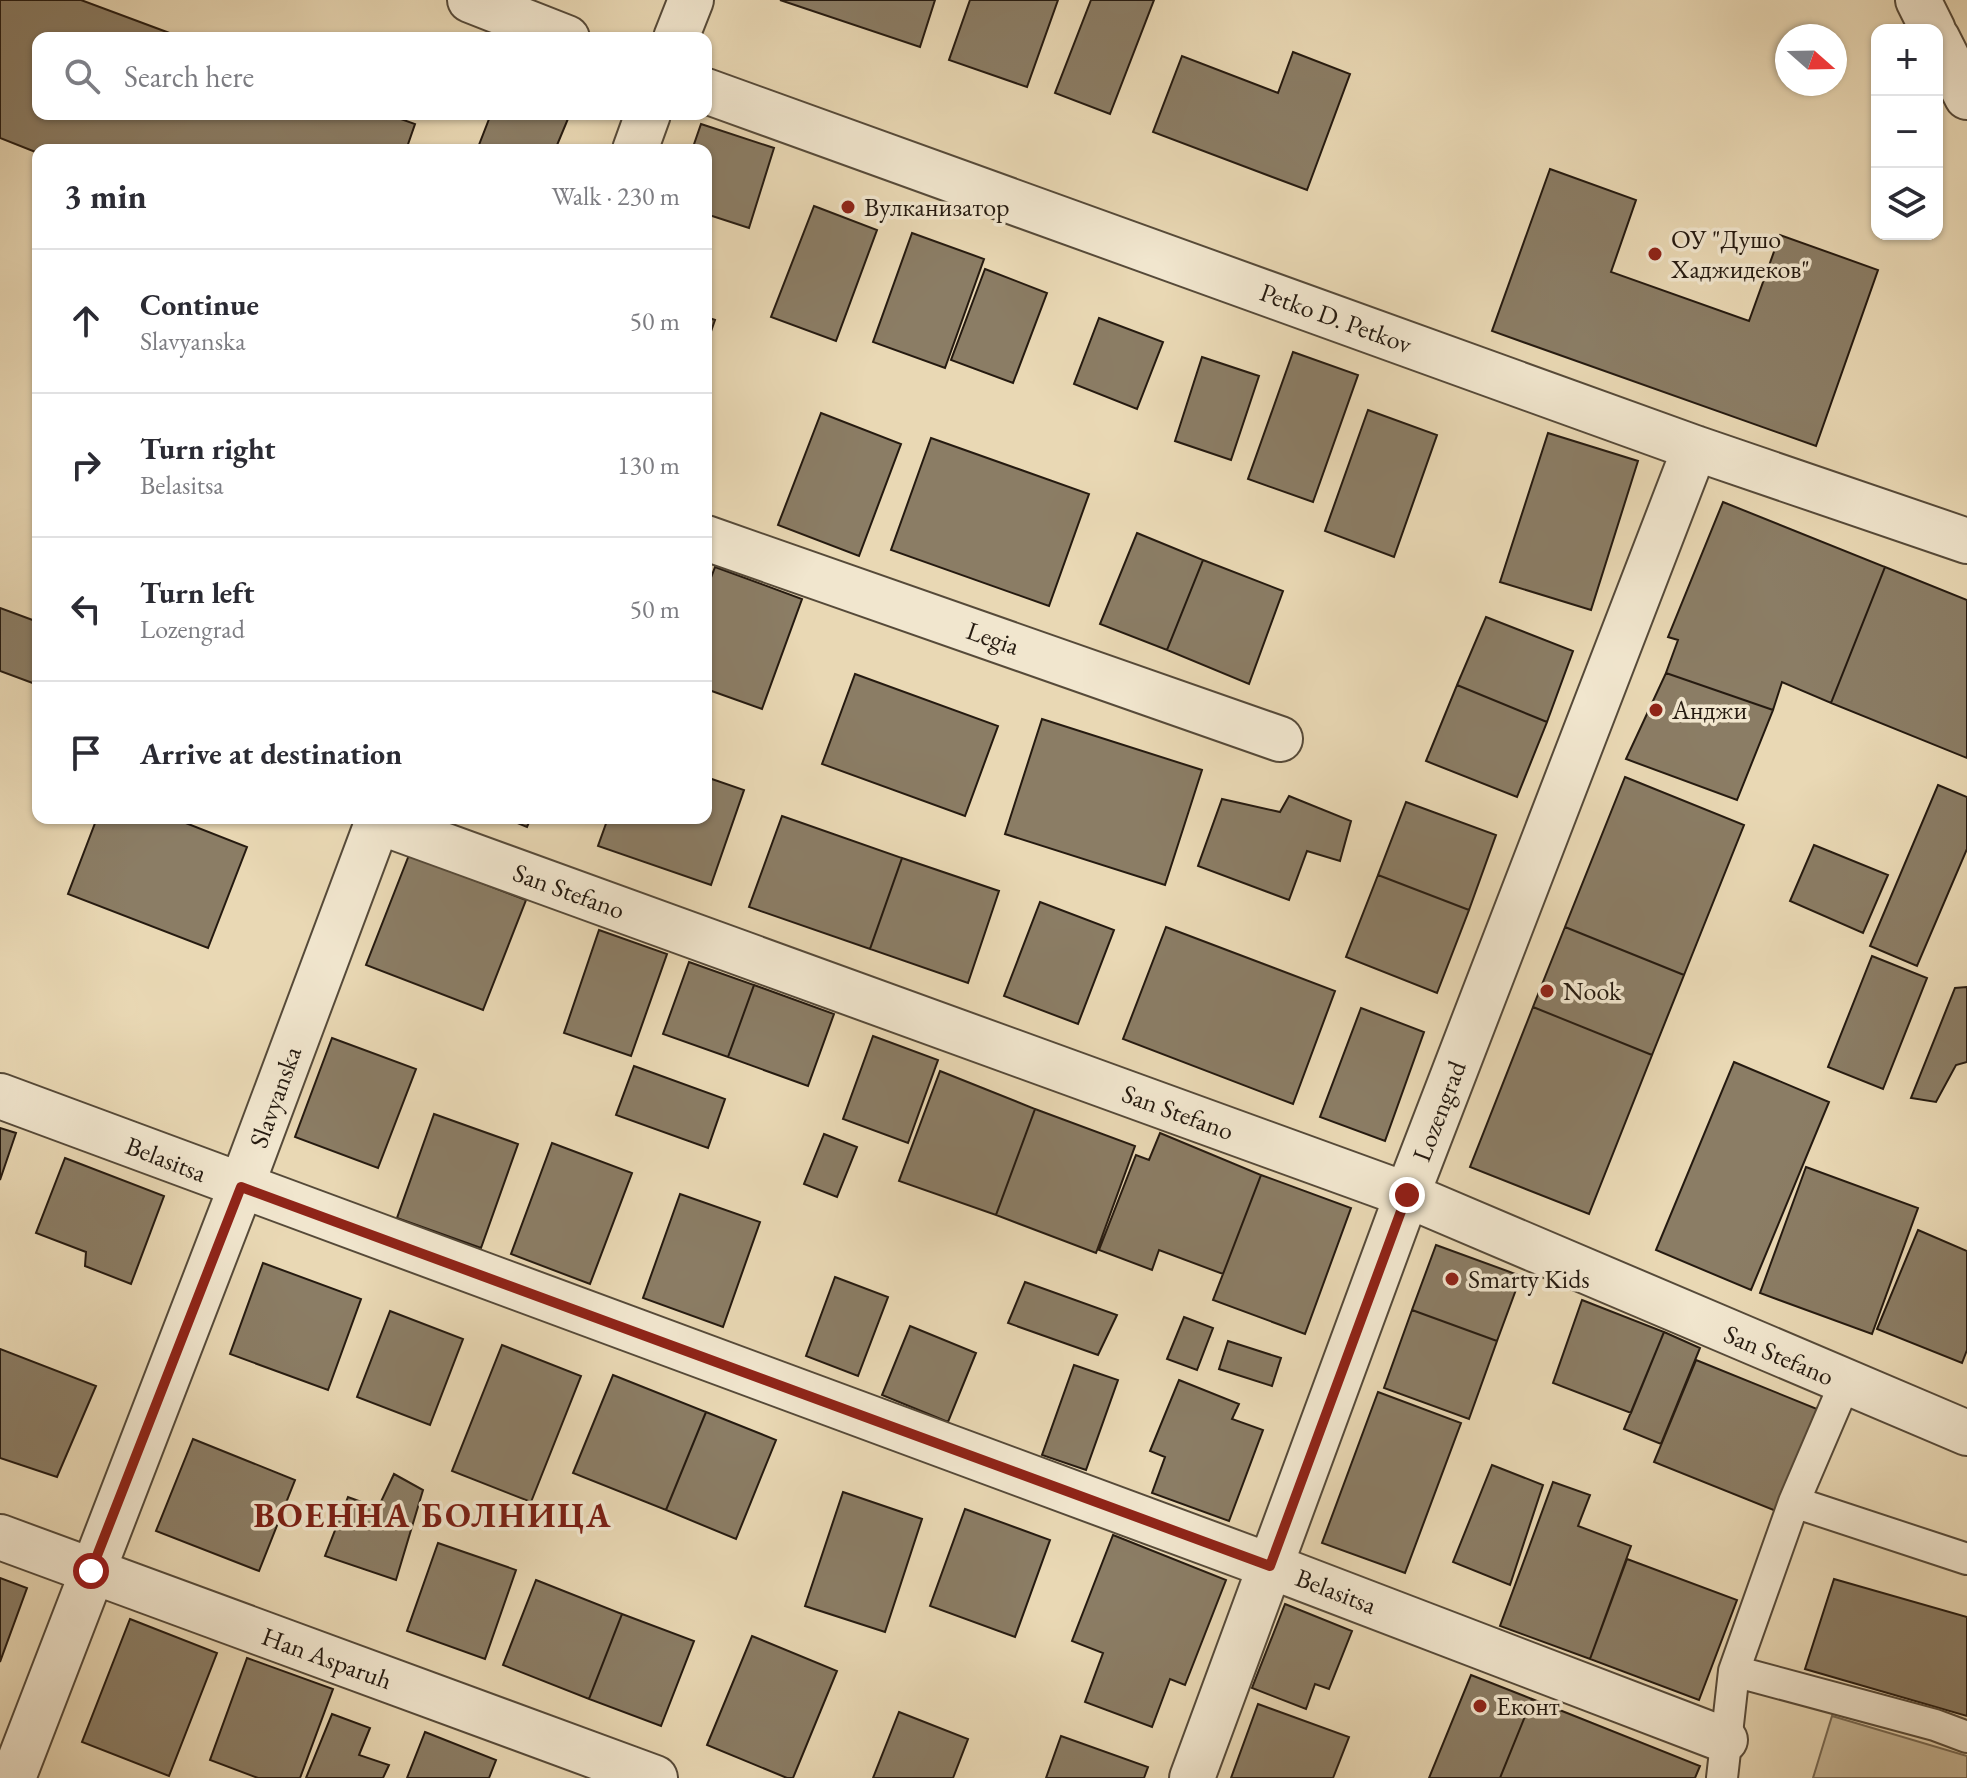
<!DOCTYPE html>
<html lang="en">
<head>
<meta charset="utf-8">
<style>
  :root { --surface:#fff; --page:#f7f7f7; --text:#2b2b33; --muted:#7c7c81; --line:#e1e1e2 }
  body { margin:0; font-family:"EB Garamond",serif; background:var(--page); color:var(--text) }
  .controls { position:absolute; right:24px; top:24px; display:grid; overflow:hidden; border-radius:16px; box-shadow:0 2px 6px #0004 }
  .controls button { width:72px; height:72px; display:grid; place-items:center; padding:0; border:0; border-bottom:2px solid var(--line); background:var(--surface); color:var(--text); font:40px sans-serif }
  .compass { position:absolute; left:1775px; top:24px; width:72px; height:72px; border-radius:50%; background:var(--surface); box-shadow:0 2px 6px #0004; rotate:110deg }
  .stop { position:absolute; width:24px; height:24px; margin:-18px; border:6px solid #8f2418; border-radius:50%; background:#fff }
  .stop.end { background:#8f2418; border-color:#fff; box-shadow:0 2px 8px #0008 }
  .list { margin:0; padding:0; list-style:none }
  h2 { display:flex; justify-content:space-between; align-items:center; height:104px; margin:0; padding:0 32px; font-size:34px }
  h2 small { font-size:26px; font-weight:400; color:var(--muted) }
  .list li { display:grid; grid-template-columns:52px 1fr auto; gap:24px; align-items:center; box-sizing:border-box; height:144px; padding:0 32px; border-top:2px solid var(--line) }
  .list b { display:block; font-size:30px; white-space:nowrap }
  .list p { margin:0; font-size:26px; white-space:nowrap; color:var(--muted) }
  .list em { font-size:26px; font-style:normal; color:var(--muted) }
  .icon { flex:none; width:44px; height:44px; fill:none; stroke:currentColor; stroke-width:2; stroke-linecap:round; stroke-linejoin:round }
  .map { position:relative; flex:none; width:1967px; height:1778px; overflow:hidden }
  .search { position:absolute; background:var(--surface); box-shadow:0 2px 6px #0004; left:32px; top:32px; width:680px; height:88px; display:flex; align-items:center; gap:20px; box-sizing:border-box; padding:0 28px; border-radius:16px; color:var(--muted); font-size:30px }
  .panel { position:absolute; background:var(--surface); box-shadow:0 2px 6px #0004; left:32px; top:144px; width:680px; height:680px; border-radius:16px }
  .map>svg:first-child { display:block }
  .green { fill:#c8b898; stroke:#766954; stroke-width:2 }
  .building { fill:#8b7d65; stroke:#251a10; stroke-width:2 }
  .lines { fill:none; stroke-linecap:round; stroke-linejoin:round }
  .service-casing { stroke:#564a39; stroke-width:34 }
  .minor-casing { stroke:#564a39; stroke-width:48 }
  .service { stroke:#f1e6ce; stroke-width:30 }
  .minor { stroke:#f1e6ce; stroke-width:44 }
  .route { stroke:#8f2418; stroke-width:10 }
  .poi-dot { fill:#8f2418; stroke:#f1e6ce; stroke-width:3 }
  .labels { text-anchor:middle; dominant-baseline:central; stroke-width:7; stroke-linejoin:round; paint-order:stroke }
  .poi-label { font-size:26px; fill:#251a10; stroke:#f1e6ce; text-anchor:start }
  .street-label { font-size:26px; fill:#251a10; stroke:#f1e6ce }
  .district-label { font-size:34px; font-weight:bold; letter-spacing:2px; fill:#7a1f14; stroke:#f1e6ce }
</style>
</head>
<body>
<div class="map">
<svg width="1967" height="1778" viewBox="0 0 1967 1778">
  <rect width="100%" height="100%" fill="#e9d8b4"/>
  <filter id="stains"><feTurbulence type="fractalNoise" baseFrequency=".0025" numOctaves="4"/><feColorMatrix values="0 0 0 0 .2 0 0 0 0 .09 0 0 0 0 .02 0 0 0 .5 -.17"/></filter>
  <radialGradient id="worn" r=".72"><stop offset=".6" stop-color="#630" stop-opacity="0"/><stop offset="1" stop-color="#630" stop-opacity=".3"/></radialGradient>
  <path class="green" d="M 1832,1716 L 1967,1756 L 1967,1778 L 1813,1778 Z"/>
  <path class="building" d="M 0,0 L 81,0 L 183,38 L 38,38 L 38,114 L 387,114 L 415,124 L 406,150 L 38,150 L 38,153 L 0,138 Z
    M 780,0 L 935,0 L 920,47 Z
    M 970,0 L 1058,0 L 1027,87 L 949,60 Z
    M 1091,0 L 1154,0 L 1110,114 L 1055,93 Z
    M 1293,52 L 1350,74 L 1307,190 L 1153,132 L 1182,56 L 1278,93 Z
    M 491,114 L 570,114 L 555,150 L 477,150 Z
    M 701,124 L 774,148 L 749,228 L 706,214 L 706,150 L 692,150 Z
    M 1550,169 L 1636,200 L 1611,272 L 1749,321 L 1780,235 L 1878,270 L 1816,446 L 1492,331 Z
    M 814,206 L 877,230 L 836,341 L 771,317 Z
    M 912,233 L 984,259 L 945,368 L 873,342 Z
    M 985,269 L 1047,293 L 1013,383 L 951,360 Z
    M 706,317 L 715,320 L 706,346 Z
    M 1099,318 L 1163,342 L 1137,409 L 1074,384 Z
    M 1293,352 L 1358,375 L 1313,502 L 1248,479 Z
    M 1202,357 L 1259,376 L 1231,460 L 1175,441 Z
    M 1368,410 L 1437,435 L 1394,557 L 1325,531 Z
    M 821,413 L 901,444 L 859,556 L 778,525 Z
    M 1548,433 L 1638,461 L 1591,610 L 1500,582 Z
    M 931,438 L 1089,494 L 1049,606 L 891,550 Z
    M 1723,502 L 1885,567 L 1831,703 L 1782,682 L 1773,710 L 1666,673 L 1678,640 L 1668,637 Z
    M 1137,533 L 1203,560 L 1167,650 L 1100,624 Z
    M 1203,560 L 1283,591 L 1249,684 L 1167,650 Z
    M 715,567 L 802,599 L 762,709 L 706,689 L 706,591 Z
    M 1885,567 L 1967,600 L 1967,758 L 1831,703 Z
    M 0,608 L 38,622 L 38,685 L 0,671 Z
    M 1486,617 L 1573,651 L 1547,722 L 1457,685 Z
    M 1666,673 L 1773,710 L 1737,800 L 1626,759 Z
    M 855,674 L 998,726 L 965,816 L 822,764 Z
    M 1457,685 L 1547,722 L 1517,797 L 1426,761 Z
    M 1042,719 L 1202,770 L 1165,885 L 1005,834 Z
    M 706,777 L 744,790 L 711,885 L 598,846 L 608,818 L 706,818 Z
    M 1625,777 L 1744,825 L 1684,975 L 1565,927 Z
    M 1938,785 L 1967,797 L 1967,849 L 1917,966 L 1870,946 Z
    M 1289,796 L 1351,821 L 1340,861 L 1307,851 L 1289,900 L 1198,866 L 1222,799 L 1280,812 Z
    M 1406,802 L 1496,835 L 1469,910 L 1378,875 Z
    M 782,816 L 902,858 L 870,949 L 749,907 Z
    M 97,818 L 173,818 L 247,847 L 208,948 L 68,894 Z
    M 505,818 L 531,818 L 527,827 Z
    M 1814,845 L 1888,875 L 1863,933 L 1790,901 Z
    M 409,855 L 526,900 L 483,1010 L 366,965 Z
    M 902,858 L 999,891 L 968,983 L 870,949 Z
    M 1378,875 L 1469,910 L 1437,993 L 1346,957 Z
    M 1040,902 L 1114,930 L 1078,1024 L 1004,996 Z
    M 1166,927 L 1335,991 L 1293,1104 L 1123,1039 Z
    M 1565,927 L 1684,975 L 1652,1055 L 1533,1007 Z
    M 599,930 L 667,954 L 631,1056 L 564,1033 Z
    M 1872,956 L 1927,978 L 1883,1089 L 1828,1067 Z
    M 689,962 L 754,985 L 728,1057 L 663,1034 Z
    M 754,985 L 834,1014 L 808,1086 L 728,1057 Z
    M 1967,987 L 1967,1062 L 1956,1065 L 1936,1102 L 1911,1098 L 1955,988 Z
    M 1533,1007 L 1652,1055 L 1589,1214 L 1470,1167 Z
    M 1361,1008 L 1424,1032 L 1385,1141 L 1320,1117 Z
    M 873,1036 L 938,1060 L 908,1143 L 843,1119 Z
    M 332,1038 L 416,1069 L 378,1168 L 295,1137 Z
    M 1734,1062 L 1829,1102 L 1751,1290 L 1656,1250 Z
    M 634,1066 L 725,1099 L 708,1148 L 616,1115 Z
    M 940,1071 L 1035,1109 L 996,1215 L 899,1181 Z
    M 1035,1109 L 1135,1146 L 1096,1253 L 996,1215 Z
    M 434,1114 L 518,1144 L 481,1248 L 397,1218 Z
    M 0,1128 L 16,1133 L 0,1180 Z
    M 1160,1133 L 1261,1175 L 1223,1274 L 1159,1250 L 1152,1270 L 1099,1250 L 1136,1155 L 1149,1160 Z
    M 824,1134 L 857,1147 L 837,1197 L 804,1184 Z
    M 552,1143 L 632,1173 L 590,1284 L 511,1254 Z
    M 65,1158 L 164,1196 L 131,1284 L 85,1266 L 86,1252 L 36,1233 Z
    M 1806,1167 L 1918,1208 L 1872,1334 L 1760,1293 Z
    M 1261,1175 L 1351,1208 L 1305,1334 L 1213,1300 Z
    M 680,1194 L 760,1222 L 723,1327 L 643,1298 Z
    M 1918,1230 L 1967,1251 L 1967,1350 L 1962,1363 L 1877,1329 Z
    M 1436,1245 L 1521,1276 L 1497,1341 L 1412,1310 Z
    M 263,1263 L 361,1299 L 328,1390 L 230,1354 Z
    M 835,1277 L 888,1297 L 858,1376 L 806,1356 Z
    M 1025,1282 L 1117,1315 L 1098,1355 L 1008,1323 Z
    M 1582,1300 L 1664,1332 L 1631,1413 L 1553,1383 Z
    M 1412,1310 L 1497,1341 L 1469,1419 L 1384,1388 Z
    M 390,1311 L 463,1339 L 430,1425 L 357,1397 Z
    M 1184,1317 L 1213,1328 L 1197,1370 L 1167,1359 Z
    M 910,1326 L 976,1353 L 948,1422 L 882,1395 Z
    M 1664,1332 L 1700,1348 L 1661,1444 L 1624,1429 Z
    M 1228,1341 L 1281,1358 L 1272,1386 L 1219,1369 Z
    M 502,1345 L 581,1376 L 531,1502 L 452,1471 Z
    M 0,1349 L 96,1386 L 57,1477 L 0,1458 Z
    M 1696,1360 L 1817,1409 L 1776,1511 L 1654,1462 Z
    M 1074,1365 L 1118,1380 L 1086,1470 L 1042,1455 Z
    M 613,1375 L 706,1412 L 666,1510 L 573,1473 Z
    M 1179,1380 L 1239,1404 L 1232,1419 L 1263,1430 L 1229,1521 L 1152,1493 L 1165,1457 L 1150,1451 Z
    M 1378,1392 L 1461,1423 L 1405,1573 L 1322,1543 Z
    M 706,1412 L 776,1440 L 736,1539 L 666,1510 Z
    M 193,1439 L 295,1480 L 259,1571 L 156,1531 Z
    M 1492,1465 L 1543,1485 L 1510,1585 L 1453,1562 Z
    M 394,1474 L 423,1490 L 396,1580 L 325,1556 L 348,1497 L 378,1508 Z
    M 1553,1482 L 1590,1495 L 1578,1526 L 1631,1546 L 1590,1659 L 1500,1626 Z
    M 843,1492 L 922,1519 L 885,1632 L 805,1606 Z
    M 965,1509 L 1050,1540 L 1015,1637 L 930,1606 Z
    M 1113,1535 L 1226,1580 L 1185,1685 L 1170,1679 L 1152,1727 L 1085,1702 L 1103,1653 L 1072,1641 Z
    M 438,1543 L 516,1570 L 485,1659 L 407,1631 Z
    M 1627,1559 L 1737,1600 L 1699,1700 L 1590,1659 Z
    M 0,1578 L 27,1588 L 0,1662 Z
    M 1834,1579 L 1967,1617 L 1967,1716 L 1805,1669 Z
    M 536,1580 L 622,1614 L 589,1699 L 503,1665 Z
    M 1285,1604 L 1352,1631 L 1329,1689 L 1315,1684 L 1306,1709 L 1252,1688 Z
    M 622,1614 L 694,1641 L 661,1726 L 589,1699 Z
    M 130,1619 L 217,1653 L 169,1776 L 82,1742 Z
    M 752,1636 L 837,1671 L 793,1778 L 787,1778 L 707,1745 Z
    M 247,1658 L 333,1689 L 300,1778 L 258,1778 L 210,1760 Z
    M 1471,1675 L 1532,1699 L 1500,1778 L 1429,1778 Z
    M 1532,1699 L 1700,1766 L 1695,1778 L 1500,1778 Z
    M 1258,1704 L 1349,1737 L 1333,1778 L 1231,1778 Z
    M 899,1712 L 968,1739 L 953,1778 L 873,1778 Z
    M 332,1714 L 370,1728 L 359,1755 L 389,1765 L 383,1778 L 306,1778 Z
    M 425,1732 L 496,1760 L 489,1778 L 407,1778 Z
    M 1061,1736 L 1148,1767 L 1144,1778 L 1046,1778 Z"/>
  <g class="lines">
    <defs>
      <path id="service" d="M 1794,1502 L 1967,1559
        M 1734,1671 L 1935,1725 L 1967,1737
        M 1722,1778 L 1734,1671 L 1794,1502 L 1845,1383"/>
      <path id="minor" d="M 470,0 L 567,38
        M 1918,0 L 1933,30
        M 676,38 L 691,0
        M 1937,38 L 1967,97
        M 706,91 L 1695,448 L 1967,541
        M 635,150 L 648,114
        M 706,538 L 1280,739
        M 377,821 L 1407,1195 L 1967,1433
        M 0,1096 L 1270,1566 L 1725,1740
        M 0,1537 L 655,1778
        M 13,1778 L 241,1187 L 379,818
        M 1192,1778 L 1407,1195 L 1695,448"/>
    </defs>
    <use href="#service" class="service-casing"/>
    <use href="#minor" class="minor-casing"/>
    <use href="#service" class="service"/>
    <use href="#minor" class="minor"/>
  </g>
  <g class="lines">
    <path class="route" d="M 91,1571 L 241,1187 L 1270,1566 L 1407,1195"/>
  </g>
  <g class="poi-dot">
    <circle cx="848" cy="207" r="8"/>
    <circle cx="1655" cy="254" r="8"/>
    <circle cx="1656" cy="710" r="8"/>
    <circle cx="1547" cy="991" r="8"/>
    <circle cx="1452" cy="1279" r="8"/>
    <circle cx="1480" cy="1706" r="8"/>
  </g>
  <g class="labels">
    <g class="poi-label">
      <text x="864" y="207">Вулканизатор</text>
      <text x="1671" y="239">ОУ "Душо<tspan x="1671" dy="30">Хаджидеков"</tspan></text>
      <text x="1672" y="710">Анджи</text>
      <text x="1563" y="991">Nook</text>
      <text x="1468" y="1279">Smarty Kids</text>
      <text x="1496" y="1706">Еконт</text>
    </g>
    <g class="street-label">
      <text transform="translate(1336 318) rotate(20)">Petko D. Petkov</text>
      <text transform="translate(993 638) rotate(19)">Legia</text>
      <text transform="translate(569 891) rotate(20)">San Stefano</text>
      <text transform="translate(275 1097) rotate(-70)">Slavyanska</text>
      <text transform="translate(1439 1111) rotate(-69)">Lozengrad</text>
      <text transform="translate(1178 1112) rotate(20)">San Stefano</text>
      <text transform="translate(166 1159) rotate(21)">Belasitsa</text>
      <text transform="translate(1779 1355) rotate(23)">San Stefano</text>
      <text transform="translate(1336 1591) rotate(21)">Belasitsa</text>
      <text transform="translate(327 1658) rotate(20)">Han Asparuh</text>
    </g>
    <g class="district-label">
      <text x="433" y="1515">ВОЕННА БОЛНИЦА</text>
    </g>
  </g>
  <rect width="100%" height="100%" filter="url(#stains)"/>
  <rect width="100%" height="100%" fill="url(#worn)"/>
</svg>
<div class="controls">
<button>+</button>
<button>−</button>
<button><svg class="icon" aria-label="layers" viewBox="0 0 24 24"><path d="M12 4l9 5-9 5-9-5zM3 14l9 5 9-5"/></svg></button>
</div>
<svg class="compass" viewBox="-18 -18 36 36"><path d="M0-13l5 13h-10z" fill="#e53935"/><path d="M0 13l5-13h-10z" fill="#7c7c81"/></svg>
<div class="stop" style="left:91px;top:1571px"></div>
<div class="stop end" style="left:1407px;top:1195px"></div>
<div class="search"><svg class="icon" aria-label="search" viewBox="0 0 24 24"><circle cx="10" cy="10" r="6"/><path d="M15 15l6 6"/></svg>Search here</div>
<section class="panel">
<h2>3 min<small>Walk · 230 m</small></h2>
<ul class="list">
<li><svg class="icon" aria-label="ahead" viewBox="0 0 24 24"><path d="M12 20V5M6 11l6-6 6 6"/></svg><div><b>Continue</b><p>Slavyanska</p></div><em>50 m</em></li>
<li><svg class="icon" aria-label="right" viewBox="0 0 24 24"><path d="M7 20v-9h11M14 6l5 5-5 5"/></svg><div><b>Turn right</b><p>Belasitsa</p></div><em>130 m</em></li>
<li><svg class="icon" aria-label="left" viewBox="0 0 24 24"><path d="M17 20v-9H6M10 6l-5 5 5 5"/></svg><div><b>Turn left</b><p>Lozengrad</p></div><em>50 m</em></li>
<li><svg class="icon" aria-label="arrive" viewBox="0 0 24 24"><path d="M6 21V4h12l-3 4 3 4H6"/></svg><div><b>Arrive at destination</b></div></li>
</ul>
</section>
</div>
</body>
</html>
